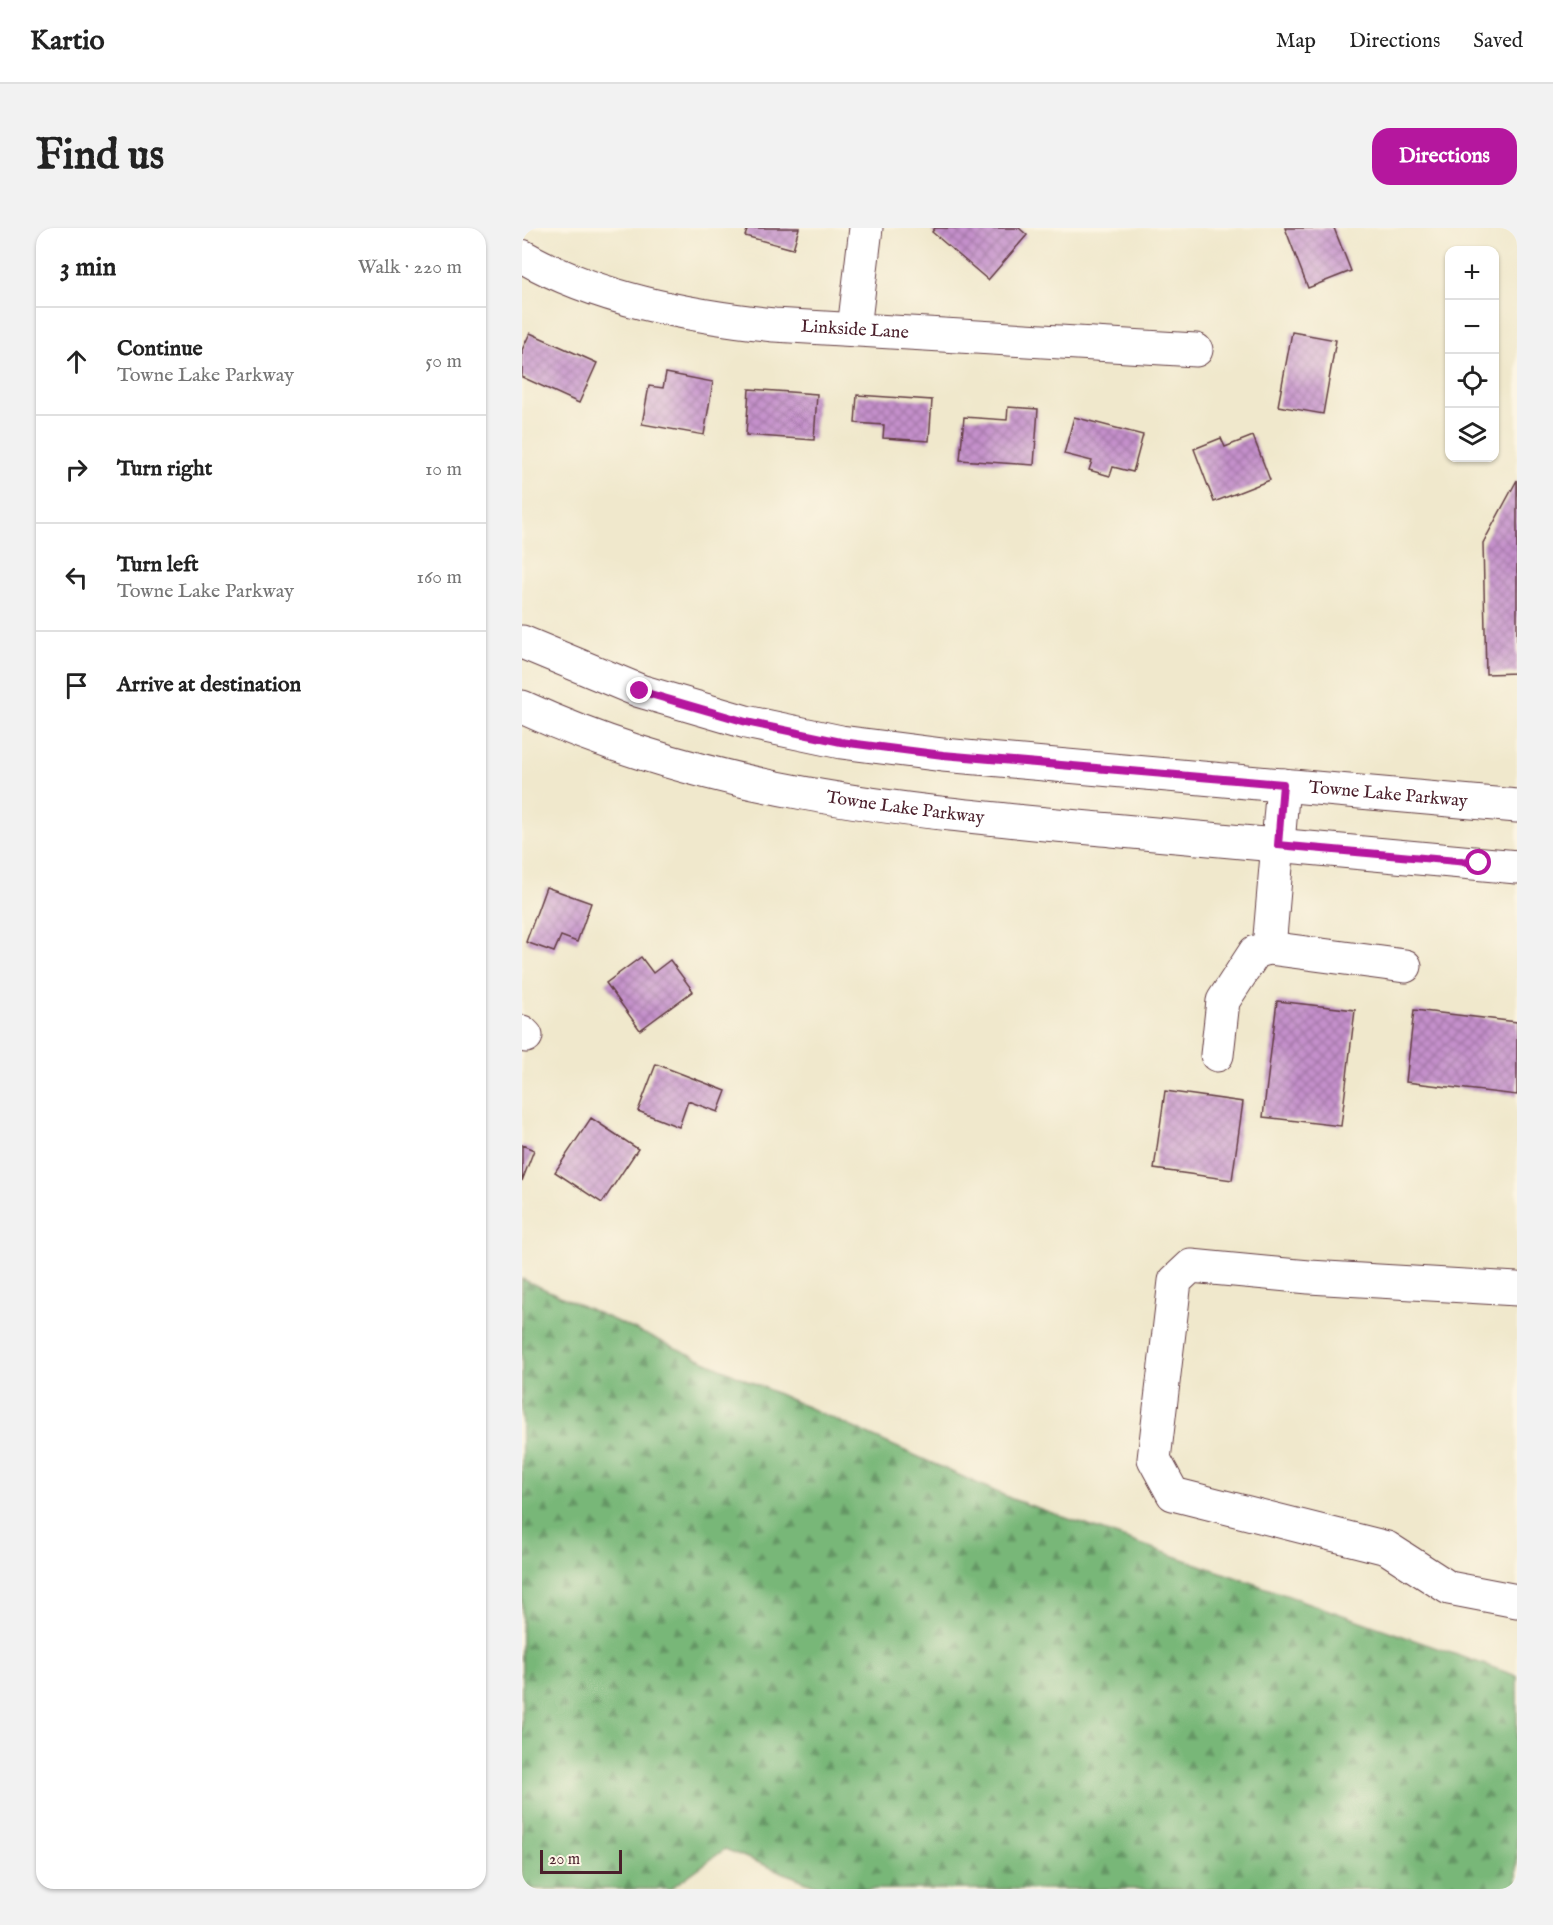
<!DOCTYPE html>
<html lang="en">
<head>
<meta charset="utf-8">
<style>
  :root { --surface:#fff; --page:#f2f2f2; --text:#222; --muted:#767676; --line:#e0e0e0; --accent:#b5179e }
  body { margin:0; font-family:"IM FELL English",serif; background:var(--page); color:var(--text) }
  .controls { position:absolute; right:18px; top:18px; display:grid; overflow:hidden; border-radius:12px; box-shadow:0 2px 4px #0004 }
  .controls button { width:54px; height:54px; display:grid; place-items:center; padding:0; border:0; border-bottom:2px solid var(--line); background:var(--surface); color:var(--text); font:30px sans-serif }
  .scale { position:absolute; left:18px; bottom:15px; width:82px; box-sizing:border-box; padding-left:6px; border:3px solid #4a1f2b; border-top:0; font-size:16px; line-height:21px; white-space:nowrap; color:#4a1f2b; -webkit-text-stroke:4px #fcf5e5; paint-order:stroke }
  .stop { position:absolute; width:18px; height:18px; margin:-14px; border:4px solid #b5179e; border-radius:50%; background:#fff }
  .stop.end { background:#b5179e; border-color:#fff; box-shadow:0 2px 6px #0008 }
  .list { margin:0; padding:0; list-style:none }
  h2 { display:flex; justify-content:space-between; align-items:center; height:78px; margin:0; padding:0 24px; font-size:26px }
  h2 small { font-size:20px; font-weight:400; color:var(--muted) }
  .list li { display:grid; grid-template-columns:39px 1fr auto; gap:18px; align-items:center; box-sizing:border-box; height:108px; padding:0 24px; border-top:2px solid var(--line) }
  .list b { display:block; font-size:22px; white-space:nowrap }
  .list p { margin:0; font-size:20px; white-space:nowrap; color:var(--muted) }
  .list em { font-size:20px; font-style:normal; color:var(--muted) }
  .icon { flex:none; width:33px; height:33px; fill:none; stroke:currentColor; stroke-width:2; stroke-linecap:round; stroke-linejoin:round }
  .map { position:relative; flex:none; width:995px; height:1661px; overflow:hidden; border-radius:18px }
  header { display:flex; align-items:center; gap:36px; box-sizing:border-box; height:84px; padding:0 30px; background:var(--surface); border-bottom:2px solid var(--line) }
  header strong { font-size:28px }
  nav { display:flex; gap:33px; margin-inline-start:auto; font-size:21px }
  .intro { display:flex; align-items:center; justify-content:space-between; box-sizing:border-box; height:144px; padding:0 36px }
  h1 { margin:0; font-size:42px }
  .button { padding:15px 27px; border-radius:18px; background:var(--accent); color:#fff; font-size:21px; font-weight:700 }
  main { display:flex; gap:36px; padding:0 36px }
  aside { flex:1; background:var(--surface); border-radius:18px; box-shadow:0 2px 4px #0004 }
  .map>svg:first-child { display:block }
  .forest { fill:url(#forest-firs); stroke:#616b52; stroke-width:1.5 }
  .building { fill:url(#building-cross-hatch) }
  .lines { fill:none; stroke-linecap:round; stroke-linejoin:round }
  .minor-casing { stroke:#633d43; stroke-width:35 }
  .major-casing { stroke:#633d43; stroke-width:35 }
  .minor { stroke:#fff; stroke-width:33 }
  .major { stroke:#fff; stroke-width:33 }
  .route { stroke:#b5179e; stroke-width:8 }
  .labels { text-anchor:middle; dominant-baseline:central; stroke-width:4.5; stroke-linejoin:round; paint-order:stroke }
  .street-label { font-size:18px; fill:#4a1f2b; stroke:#fcf5e5 }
</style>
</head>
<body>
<header>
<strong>Kartio</strong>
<nav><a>Map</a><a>Directions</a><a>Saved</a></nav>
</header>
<div class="intro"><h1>Find us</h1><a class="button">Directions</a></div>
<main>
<aside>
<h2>3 min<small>Walk · 220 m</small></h2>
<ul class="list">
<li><svg class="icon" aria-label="ahead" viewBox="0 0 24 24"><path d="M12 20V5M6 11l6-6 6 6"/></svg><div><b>Continue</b><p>Towne Lake Parkway</p></div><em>50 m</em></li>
<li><svg class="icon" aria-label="right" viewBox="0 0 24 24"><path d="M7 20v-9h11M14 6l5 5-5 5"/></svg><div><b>Turn right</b></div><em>10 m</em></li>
<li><svg class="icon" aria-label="left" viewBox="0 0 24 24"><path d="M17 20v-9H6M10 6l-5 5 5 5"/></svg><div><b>Turn left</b><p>Towne Lake Parkway</p></div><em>160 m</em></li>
<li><svg class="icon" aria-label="arrive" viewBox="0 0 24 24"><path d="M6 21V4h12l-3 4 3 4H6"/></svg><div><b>Arrive at destination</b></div></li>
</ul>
</aside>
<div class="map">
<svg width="995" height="1661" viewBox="0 0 995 1661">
  <defs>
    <pattern id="forest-firs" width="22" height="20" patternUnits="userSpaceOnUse" patternTransform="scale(1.5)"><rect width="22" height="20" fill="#78b778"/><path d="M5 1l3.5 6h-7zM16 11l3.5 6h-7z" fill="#649463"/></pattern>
    <pattern id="building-cross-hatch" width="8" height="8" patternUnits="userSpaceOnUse" patternTransform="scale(1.5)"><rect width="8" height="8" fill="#c490cb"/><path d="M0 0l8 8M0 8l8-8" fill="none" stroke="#a175a5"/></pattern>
  </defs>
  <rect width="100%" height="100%" fill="#fcf5e5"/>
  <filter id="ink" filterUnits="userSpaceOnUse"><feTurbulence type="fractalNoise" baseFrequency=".0167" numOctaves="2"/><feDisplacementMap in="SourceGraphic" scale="12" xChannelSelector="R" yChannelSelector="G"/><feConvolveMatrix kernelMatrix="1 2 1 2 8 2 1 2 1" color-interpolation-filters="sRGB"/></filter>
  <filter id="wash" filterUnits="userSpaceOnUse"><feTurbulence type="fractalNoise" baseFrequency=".008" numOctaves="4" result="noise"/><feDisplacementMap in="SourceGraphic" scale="24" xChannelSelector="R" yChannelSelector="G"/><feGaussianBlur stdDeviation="1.35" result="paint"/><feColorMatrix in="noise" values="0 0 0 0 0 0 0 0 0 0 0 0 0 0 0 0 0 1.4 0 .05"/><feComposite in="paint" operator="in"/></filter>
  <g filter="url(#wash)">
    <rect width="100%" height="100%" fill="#f0e8cc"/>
    <path class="forest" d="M 0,1051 L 490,1271 L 995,1448 L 995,1661 L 302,1661 L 203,1621 L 148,1661 L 0,1661 Z"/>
    <g id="blocks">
      <path class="building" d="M 226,0 L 277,0 L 271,21 L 223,8 Z
        M 413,0 L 497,0 L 505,7 L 466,52 L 410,4 Z
        M 763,0 L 812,0 L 829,43 L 786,60 Z
        M 770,104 L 814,112 L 801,186 L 756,178 Z
        M 8,105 L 75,135 L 57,175 L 0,149 L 0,122 Z
        M 144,145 L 191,154 L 182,207 L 120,196 L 127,158 L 141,160 Z
        M 227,161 L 295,166 L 292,212 L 224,207 Z
        M 335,167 L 410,172 L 407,213 L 361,210 L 362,197 L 333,195 Z
        M 486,179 L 516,181 L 512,237 L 438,232 L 442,189 L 485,192 Z
        M 552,189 L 621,207 L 611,244 L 591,239 L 588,248 L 567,242 L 570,233 L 542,226 Z
        M 731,208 L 748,252 L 692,274 L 672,221 L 699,210 L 703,219 Z
        M 995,252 L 995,445 L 964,446 L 961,315 Z
        M 24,659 L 69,675 L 55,714 L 39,708 L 32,724 L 4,714 Z
        M 119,729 L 131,745 L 148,732 L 171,763 L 118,802 L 84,755 Z
        M 755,773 L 833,782 L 819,898 L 741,889 Z
        M 892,782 L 995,794 L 995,867 L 884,854 Z
        M 134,836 L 204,863 L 196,884 L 166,873 L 157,899 L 116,883 Z
        M 643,863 L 721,874 L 710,952 L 632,941 Z
        M 69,890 L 116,921 L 80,975 L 33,944 Z
        M 0,917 L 12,922 L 0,953 Z"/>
    </g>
  </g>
  <g filter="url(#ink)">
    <use href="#blocks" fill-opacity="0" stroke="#633d43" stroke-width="1.5"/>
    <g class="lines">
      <defs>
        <g id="minor">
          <path id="s1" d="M 0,28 C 75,71 167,88 252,97 L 674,122"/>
          <path d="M 332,101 L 344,0"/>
          <path d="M 747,720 L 761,557"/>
          <path d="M 0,804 L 4,808"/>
          <path d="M 695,827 L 701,773 L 733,724 L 747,720 L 883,738"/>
          <path d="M 995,1061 L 787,1049 L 669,1038 L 653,1053 L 632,1231 L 651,1266 L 865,1320 L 927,1360 L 995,1373"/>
        </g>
        <g id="major">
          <path id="s2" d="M 0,414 L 118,463 L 224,494 L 319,514 L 421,527 L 995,578"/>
          <path id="s3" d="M 0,479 C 191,567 383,583 589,602 C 725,614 860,627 995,639"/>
        </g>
      </defs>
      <use href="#minor" class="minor-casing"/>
      <use href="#major" class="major-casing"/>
      <use href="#minor" class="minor"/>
      <use href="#major" class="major"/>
    </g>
  </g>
  <g class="lines" filter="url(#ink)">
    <path class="route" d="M 118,463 L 224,494 L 319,514 L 421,527 L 761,556 L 756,617 L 957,635"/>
  </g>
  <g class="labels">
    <g class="street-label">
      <text stroke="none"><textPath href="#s1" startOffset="344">Linkside Lane</textPath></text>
      <text stroke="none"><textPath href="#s2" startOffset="885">Towne Lake Parkway</textPath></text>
      <text stroke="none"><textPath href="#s3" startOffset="398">Towne Lake Parkway</textPath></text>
    </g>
  </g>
</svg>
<div class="controls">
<button>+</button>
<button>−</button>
<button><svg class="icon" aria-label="locate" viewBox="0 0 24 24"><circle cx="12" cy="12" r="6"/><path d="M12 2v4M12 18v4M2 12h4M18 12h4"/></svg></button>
<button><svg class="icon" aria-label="layers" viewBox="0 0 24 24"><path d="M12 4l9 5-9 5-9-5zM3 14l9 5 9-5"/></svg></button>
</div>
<div class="scale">20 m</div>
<div class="stop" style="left:957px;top:635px"></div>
<div class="stop end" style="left:118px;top:463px"></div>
</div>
</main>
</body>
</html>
